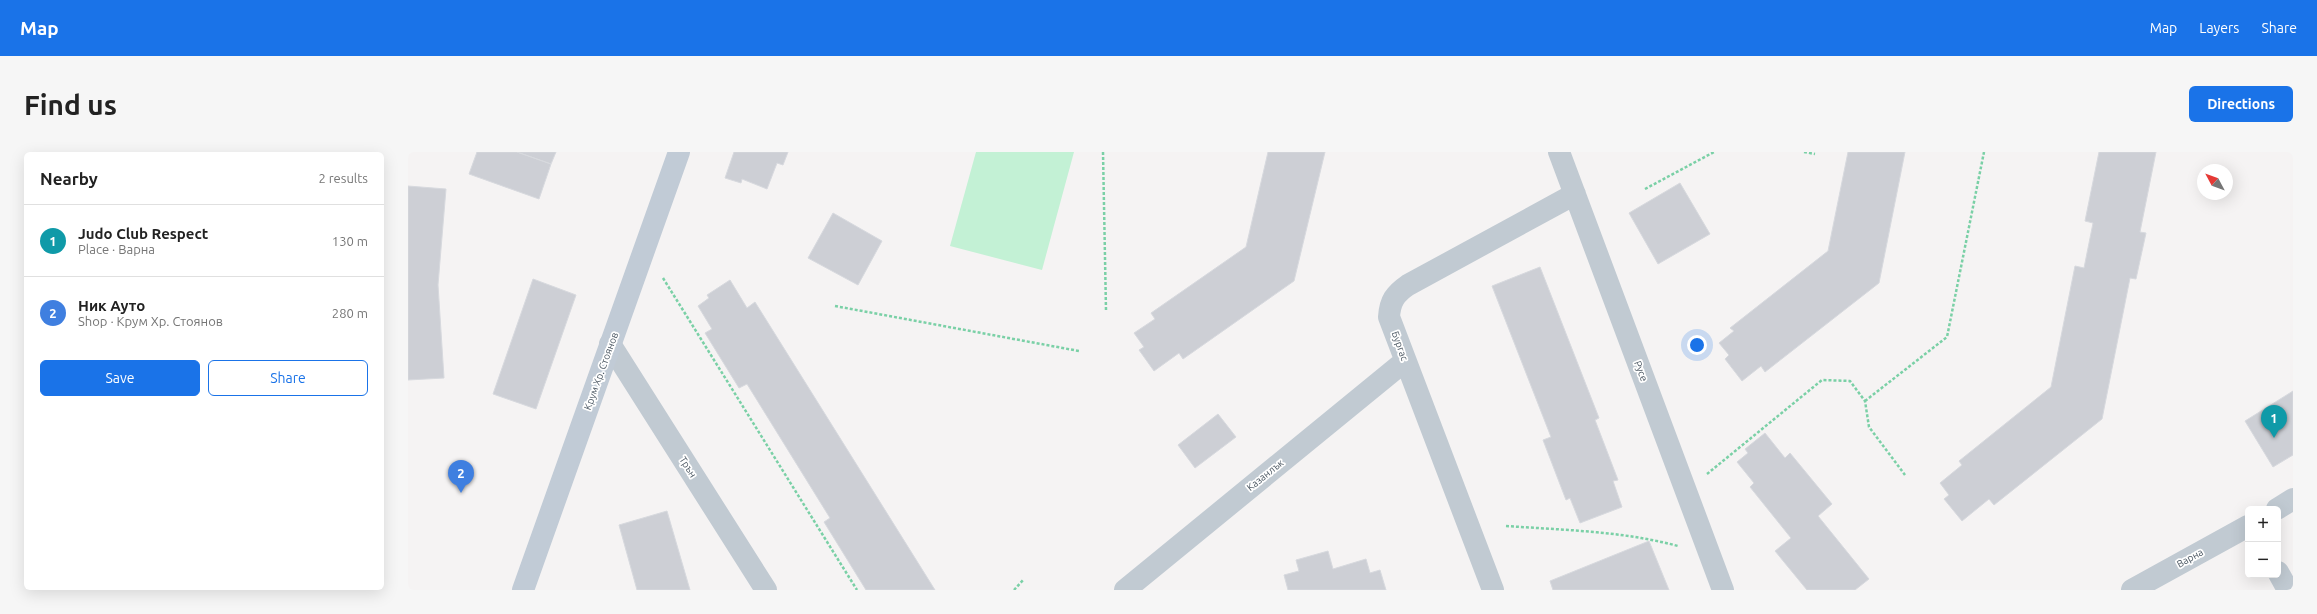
<!DOCTYPE html>
<html lang="en">
<head>
<meta charset="utf-8">
<style>
  :root { --surface:#fff; --page:#f6f6f6; --text:#222; --muted:#767676; --line:#e0e0e0; --accent:#1a73e8 }
  body { margin:0; font-family:Ubuntu,sans-serif; background:var(--page); color:var(--text) }
  .controls { position:absolute; right:12px; bottom:12px; display:grid; overflow:hidden; border-radius:6px; box-shadow:0 4px 16px #0002 }
  .controls button { width:36px; height:36px; display:grid; place-items:center; padding:0; border:0; border-bottom:1px solid var(--line); background:var(--surface); color:var(--text); font:20px sans-serif }
  .compass { position:absolute; left:1789px; top:12px; width:36px; height:36px; border-radius:50%; background:var(--surface); box-shadow:0 4px 16px #0002; rotate:311deg }
  .you { position:absolute; left:1289px; top:193px; width:14px; height:14px; margin:-10px; border:3px solid #fff; border-radius:50%; background:#1a73e8; box-shadow:0 0 0 6px #1a73e833 }
  .badge { display:grid; place-items:center; width:26px; height:26px; border-radius:50%; background:var(--accent); color:#fff; font-size:13px; font-weight:700 }
  .pin { position:absolute; translate:-50% -33px; filter:drop-shadow(0 1px 2px #0008) }
  .pin::after { content:''; position:absolute; top:21px; width:14px; height:12px; background:inherit; clip-path:polygon(0 0,100% 0,50% 100%) }
  .list { margin:0; padding:0; list-style:none }
  h2 { display:flex; justify-content:space-between; align-items:center; height:52px; margin:0; padding:0 16px; font-size:17px }
  h2 small { font-size:13px; font-weight:400; color:var(--muted) }
  .list li { display:grid; grid-template-columns:26px 1fr auto; gap:12px; align-items:center; box-sizing:border-box; height:72px; padding:0 16px; border-top:1px solid var(--line) }
  .list b { display:block; font-size:15px; white-space:nowrap }
  .list p { margin:0; font-size:13px; white-space:nowrap; color:var(--muted) }
  .list em { font-size:13px; font-style:normal; color:var(--muted) }
  .actions { display:flex; gap:8px; padding:12px 16px }
  .actions a { flex:1; padding:9px 0; border:1px solid var(--accent); border-radius:6px; text-align:center; font-size:14px; color:var(--accent) }
  .actions .main { background:var(--accent); color:#fff }
  .map { position:relative; flex:none; width:1885px; height:438px; overflow:hidden; border-radius:6px }
  header { display:flex; align-items:center; gap:24px; box-sizing:border-box; height:56px; padding:0 20px; background:var(--accent); color:#fff }
  header strong { font-size:19px }
  nav { display:flex; gap:22px; margin-inline-start:auto; font-size:14px }
  .intro { display:flex; align-items:center; justify-content:space-between; box-sizing:border-box; height:96px; padding:0 24px }
  h1 { margin:0; font-size:28px }
  .button { padding:10px 18px; border-radius:6px; background:var(--accent); color:#fff; font-size:14px; font-weight:700 }
  main { display:flex; gap:24px; padding:0 24px }
  aside { flex:1; background:var(--surface); border-radius:6px; box-shadow:0 4px 16px #0002 }
  .map>svg:first-child { display:block }
  .green { fill:#c3f1d5 }
  .building { fill:#cdcfd5; stroke:#d7d9de }
  .lines { fill:none; stroke-linecap:round; stroke-linejoin:round }
  .path { stroke:#7ad0a6; stroke-width:2.5; stroke-dasharray:3 2; stroke-linecap:butt }
  .street { stroke:#c1cad2; stroke-width:22 }
  .secondary { stroke:#c1cbd6; stroke-width:22 }
  .labels { text-anchor:middle; dominant-baseline:central; stroke-width:3.5; stroke-linejoin:round; paint-order:stroke }
  .street-label { font-size:10px; fill:#4a5661; stroke:#fff }
</style>
</head>
<body>
<header>
<strong>Map</strong>
<nav><a>Map</a><a>Layers</a><a>Share</a></nav>
</header>
<div class="intro"><h1>Find us</h1><a class="button">Directions</a></div>
<main>
<aside>
<h2>Nearby<small>2 results</small></h2>
<ul class="list">
<li><span class="badge" style="background:#0f9aa8">1</span><div><b>Judo Club Respect</b><p>Place · Варна</p></div><em>130 m</em></li>
<li><span class="badge" style="background:#3f7fe0">2</span><div><b>Ник Ауто</b><p>Shop · Крум Хр. Стоянов</p></div><em>280 m</em></li>
</ul>
<div class="actions"><a class="main">Save</a><a>Share</a></div>
</aside>
<div class="map">
<svg width="1885" height="438" viewBox="0 0 1885 438">
  <rect width="100%" height="100%" fill="#f5f3f3"/>
  <path class="green" d="M 568,0 L 666,0 L 634,118 L 542,94 Z"/>
  <path class="building" d="M 69,0 L 109,0 L 143,12 L 131,47 L 61,22 Z
    M 109,0 L 148,0 L 143,12 Z
    M 326,0 L 380,0 L 375,13 L 369,11 L 359,37 L 334,27 L 333,31 L 317,26 Z
    M 860,0 L 917,0 L 886,129 L 775,207 L 771,201 L 746,219 L 731,198 L 736,195 L 726,181 L 747,167 L 743,161 L 838,95 Z
    M 1440,0 L 1497,0 L 1471,131 L 1357,220 L 1353,214 L 1334,229 L 1317,207 L 1321,203 L 1311,191 L 1326,179 L 1322,176 L 1420,99 Z
    M 1691,0 L 1748,0 L 1732,80 L 1738,81 L 1728,127 L 1722,126 L 1694,267 L 1586,353 L 1581,347 L 1554,369 L 1536,347 L 1541,343 L 1532,331 L 1554,313 L 1551,309 L 1643,235 L 1667,114 L 1676,116 L 1685,71 L 1677,69 Z
    M 1272,31 L 1302,82 L 1250,112 L 1221,61 Z
    M 0,34 L 38,37 L 30,133 L 36,226 L 0,228 Z
    M 425,61 L 474,89 L 450,133 L 400,106 Z
    M 1132,115 L 1191,266 L 1187,268 L 1210,328 L 1205,329 L 1214,355 L 1172,371 L 1162,346 L 1158,348 L 1135,288 L 1143,285 L 1084,134 Z
    M 125,127 L 168,143 L 128,257 L 85,242 Z
    M 322,128 L 339,156 L 347,150 L 527,438 L 458,438 L 416,370 L 422,366 L 339,232 L 331,236 L 297,181 L 304,177 L 290,154 L 301,146 L 299,143 Z
    M 1885,239 L 1885,303 L 1865,315 L 1837,269 Z
    M 810,262 L 828,285 L 787,316 L 770,293 Z
    M 1357,281 L 1377,306 L 1382,301 L 1424,352 L 1410,364 L 1461,427 L 1447,438 L 1399,438 L 1367,399 L 1383,386 L 1342,335 L 1346,331 L 1329,310 L 1340,301 L 1337,297 Z
    M 259,359 L 282,438 L 229,438 L 211,373 Z
    M 1241,389 L 1261,438 L 1145,438 L 1142,429 Z
    M 920,399 L 925,417 L 958,407 L 962,421 L 972,418 L 978,438 L 880,438 L 876,423 L 891,419 L 888,408 Z"/>
  <g class="lines">
    <path class="path" d="M 695,0 L 698,158
      M 1396,0 L 1407,2
      M 1237,37 L 1306,0
      M 255,126 L 449,438
      M 427,154 L 671,199
      M 1457,249 L 1539,185 L 1576,0
      M 1299,322 L 1414,228 L 1442,229 L 1457,249 L 1461,275 L 1497,323
      M 1098,374 C 1155,378 1214,379 1270,394
      M 606,438 L 616,427"/>
    <path class="street" d="M 1151,0 L 1315,438
      M 202,192 L 358,438
      M 1869,357 L 1885,347
      M 1870,420 L 1880,438
      M 717,438 L 997,209
      M 1085,438 L 981,165 C 982,149 987,142 1000,133 L 1167,42
      M 1724,438 L 1840,374"/>
    <path class="secondary" d="M 115,438 L 271,0"/>
  </g>
  <g class="labels">
    <g class="street-label">
      <text transform="translate(992 194) rotate(70)">Бургас</text>
      <text transform="translate(193 219) rotate(-70)">Крум Хр. Стоянов</text>
      <text transform="translate(1233 219) rotate(69)">Русе</text>
      <text transform="translate(280 315) rotate(58)">Трън</text>
      <text transform="translate(857 323) rotate(-39)">Казанлък</text>
      <text transform="translate(1782 406) rotate(-29)">Варна</text>
    </g>
  </g>
</svg>
<div class="controls">
<button>+</button>
<button>−</button>
</div>
<svg class="compass" viewBox="-18 -18 36 36"><path d="M0-13l5 13h-10z" fill="#e53935"/><path d="M0 13l5-13h-10z" fill="#767676"/></svg>
<div class="you"></div>
<div class="pin badge" style="left:1866px;top:286px;background:#0f9aa8">1</div>
<div class="pin badge" style="left:53px;top:341px;background:#3f7fe0">2</div>
</div>
</main>
</body>
</html>
